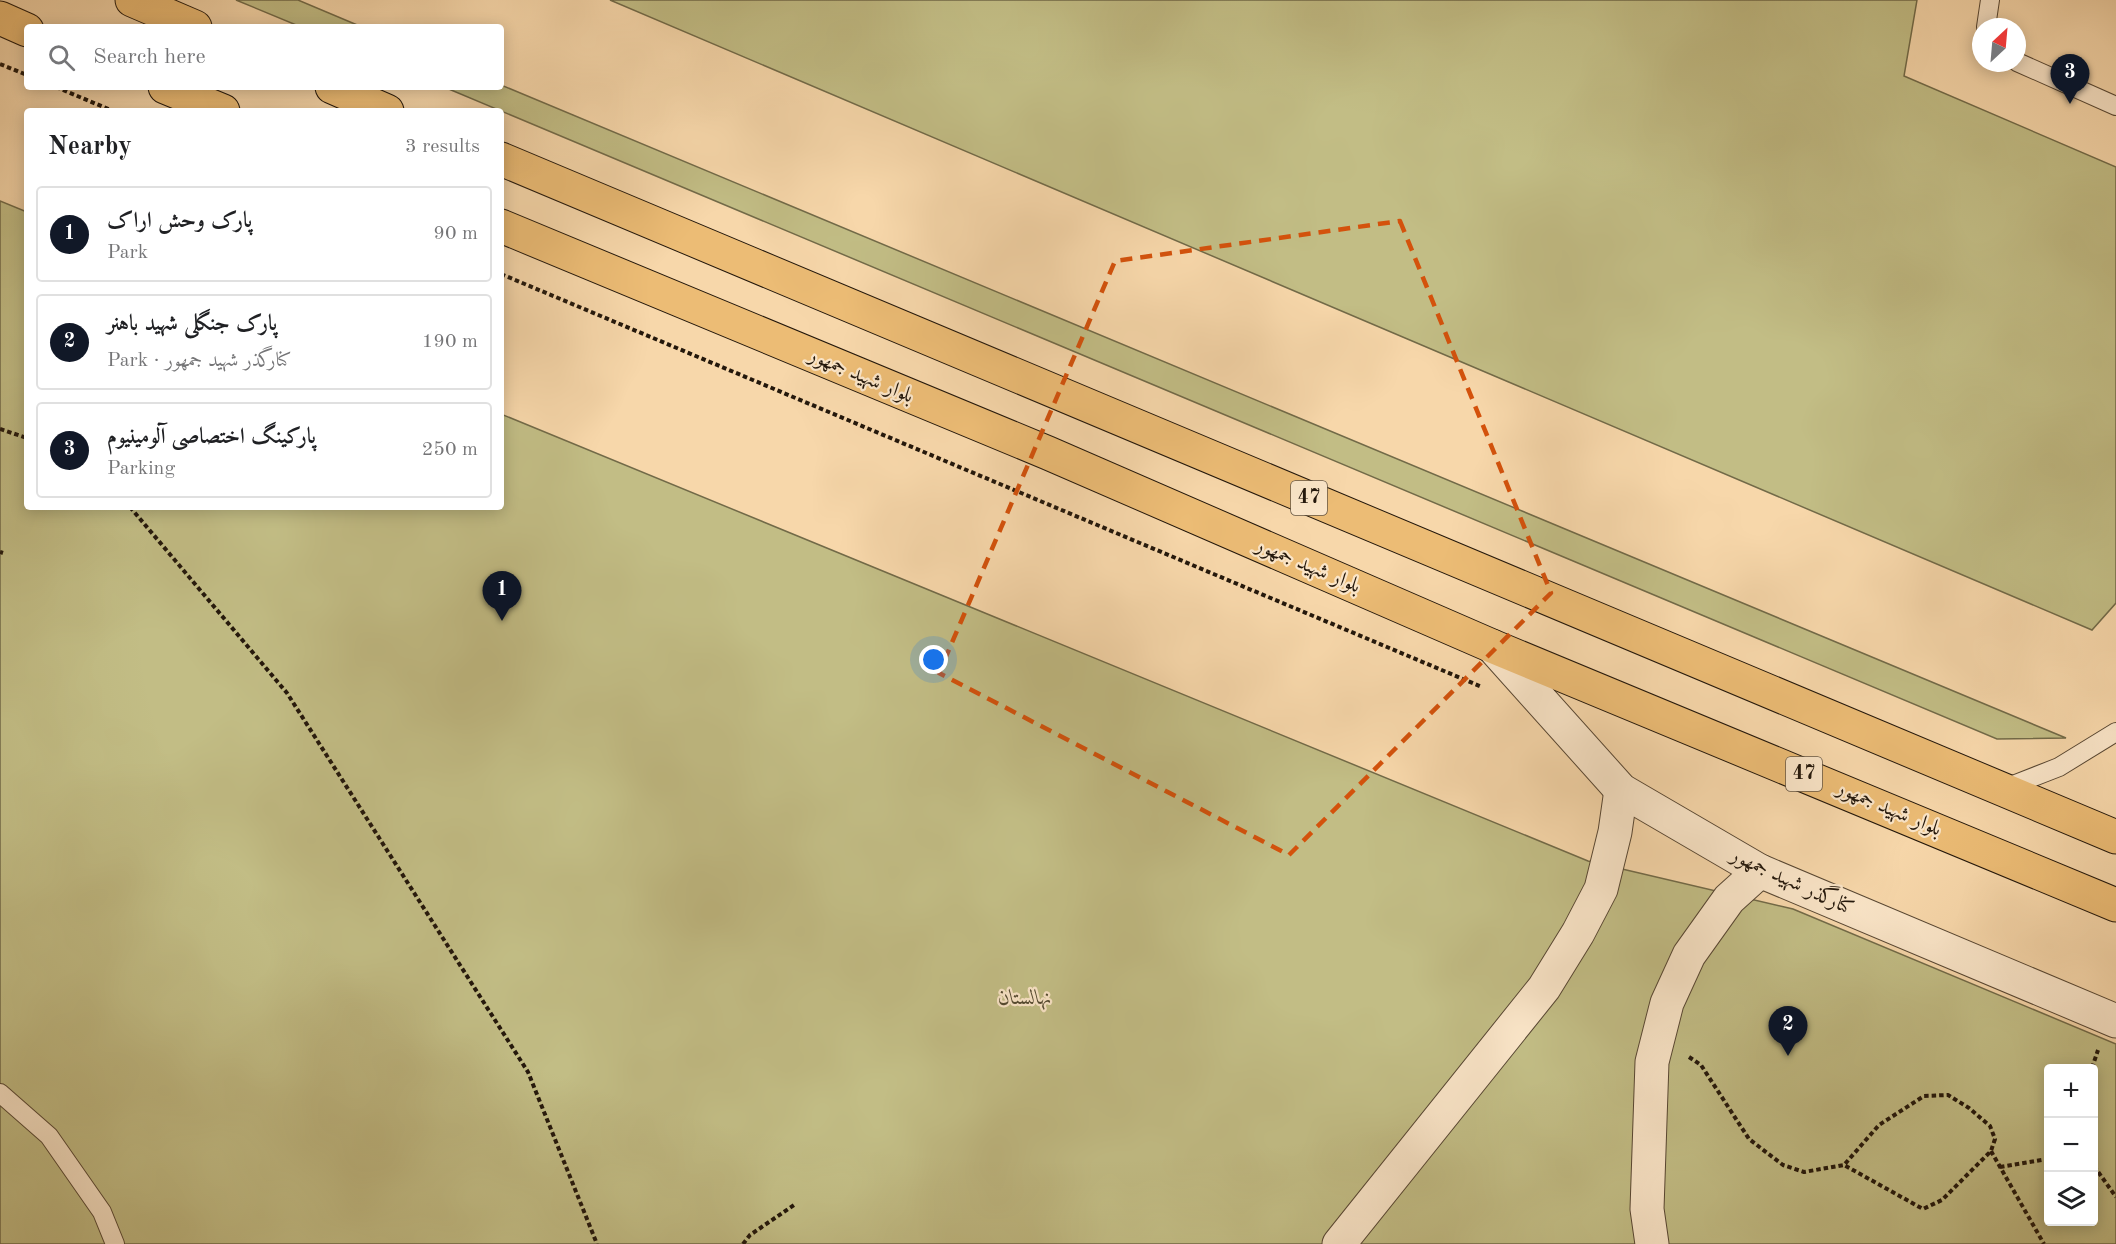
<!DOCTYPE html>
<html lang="en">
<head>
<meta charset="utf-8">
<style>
  :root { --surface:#fff; --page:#f6f6f6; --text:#202124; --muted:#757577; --line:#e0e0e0; --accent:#111827 }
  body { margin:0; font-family:"Old Standard TT",Amiri,serif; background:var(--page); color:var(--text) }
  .controls { position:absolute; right:18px; bottom:18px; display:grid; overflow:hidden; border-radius:6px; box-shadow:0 3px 15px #0003 }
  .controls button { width:54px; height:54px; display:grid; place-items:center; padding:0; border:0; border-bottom:2px solid var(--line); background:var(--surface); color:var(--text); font:30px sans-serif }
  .compass { position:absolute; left:1972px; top:18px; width:54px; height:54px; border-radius:50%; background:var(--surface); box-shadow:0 3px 15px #0003; rotate:26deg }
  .you { position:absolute; left:934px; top:660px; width:21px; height:21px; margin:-15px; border:4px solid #fff; border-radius:50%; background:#1a73e8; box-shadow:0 0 0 9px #1a73e833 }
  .badge { display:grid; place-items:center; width:39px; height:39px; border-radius:50%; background:var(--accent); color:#fff; font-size:20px; font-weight:700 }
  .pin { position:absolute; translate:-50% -50px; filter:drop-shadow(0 2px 3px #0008) }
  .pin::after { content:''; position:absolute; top:32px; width:21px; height:18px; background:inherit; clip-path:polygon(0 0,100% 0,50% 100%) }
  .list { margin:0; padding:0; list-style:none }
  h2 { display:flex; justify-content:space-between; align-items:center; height:78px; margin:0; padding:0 24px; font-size:26px }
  h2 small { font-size:20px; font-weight:400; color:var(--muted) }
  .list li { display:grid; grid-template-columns:39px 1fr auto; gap:18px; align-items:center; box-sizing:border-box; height:96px; margin:0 12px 12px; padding:0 12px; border:2px solid var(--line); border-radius:6px }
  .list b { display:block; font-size:22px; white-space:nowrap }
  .list p { margin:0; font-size:20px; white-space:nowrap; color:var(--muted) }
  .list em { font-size:20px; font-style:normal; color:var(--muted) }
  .icon { flex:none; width:33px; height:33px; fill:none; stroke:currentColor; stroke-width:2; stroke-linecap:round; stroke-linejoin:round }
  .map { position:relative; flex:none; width:2116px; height:1244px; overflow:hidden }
  .search { position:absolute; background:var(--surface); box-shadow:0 3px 15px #0003; left:24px; top:24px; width:480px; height:66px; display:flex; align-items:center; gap:15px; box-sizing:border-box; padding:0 21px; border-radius:6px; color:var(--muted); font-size:22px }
  .panel { position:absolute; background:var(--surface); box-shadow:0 3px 15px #0003; left:24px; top:108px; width:480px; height:402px; border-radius:6px }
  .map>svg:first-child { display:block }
  .green { fill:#c2bd85; stroke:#726a48; stroke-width:1.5; fill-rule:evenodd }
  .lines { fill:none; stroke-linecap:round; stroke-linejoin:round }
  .service-casing { stroke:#584733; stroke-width:20 }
  .minor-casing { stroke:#584733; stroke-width:35 }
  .tertiary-casing { stroke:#584733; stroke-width:35 }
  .trunk-casing { stroke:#23170b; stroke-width:35 }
  .path { stroke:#23170b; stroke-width:4; stroke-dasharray:4.5 3; stroke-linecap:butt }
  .service { stroke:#fae5c8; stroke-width:18 }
  .minor { stroke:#fae5c8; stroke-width:33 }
  .tertiary { stroke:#fae5c8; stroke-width:33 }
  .trunk { stroke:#ecbc75; stroke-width:33 }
  .marked { fill:none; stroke:#d4520c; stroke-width:4.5; stroke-dasharray:12 8; stroke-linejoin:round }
  .labels { text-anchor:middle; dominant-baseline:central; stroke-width:4.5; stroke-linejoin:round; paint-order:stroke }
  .shield { fill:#fae5c8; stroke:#645544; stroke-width:1.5 }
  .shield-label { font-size:20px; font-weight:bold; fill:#23170b }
  .street-label { font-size:21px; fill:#23170b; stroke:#fae5c8 }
  .park-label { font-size:21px; font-style:italic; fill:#534930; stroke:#fae5c8 }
</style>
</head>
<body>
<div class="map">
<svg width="2116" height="1244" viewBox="0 0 2116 1244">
  <rect width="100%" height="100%" fill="#f7d7aa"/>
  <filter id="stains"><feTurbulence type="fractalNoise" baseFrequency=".00333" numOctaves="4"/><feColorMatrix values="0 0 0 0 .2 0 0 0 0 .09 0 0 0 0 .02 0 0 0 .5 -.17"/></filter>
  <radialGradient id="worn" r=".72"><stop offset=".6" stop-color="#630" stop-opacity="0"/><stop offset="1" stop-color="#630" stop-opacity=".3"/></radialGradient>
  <path class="green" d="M 236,0 L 298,0 L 362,27 L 301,27 Z
    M 610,0 L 1917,0 L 1904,76 L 2116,167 L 2116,603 L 2092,630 Z
    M 501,85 L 2066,738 L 1997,739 L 444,87 L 501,87 Z
    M 0,201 L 27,212 L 27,507 L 501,507 L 501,414 L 1588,861 L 1793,909 L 2116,1044 L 2116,1244 L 0,1244 ZM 2048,1068 L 2094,1068 L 2094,1222 L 2048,1222 Z"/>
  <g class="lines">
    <defs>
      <path id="service" d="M 1986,27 L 1990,0
        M 2017,62 L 2116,106
        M 2003,789 L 2059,767 L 2116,732
        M 0,1093 L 49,1136 L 102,1212 L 115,1244"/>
      <path id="minor" d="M 1339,1244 L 1544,988 L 1578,933 L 1601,889 L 1615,832 L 1621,790
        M 1652,1244 L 1647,1209 L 1652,1062 L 1667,1003 L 1689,955 L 1729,899 L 1760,871"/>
      <path id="tertiary" d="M 1492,646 L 1621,790 L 1760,871 L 2116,1021"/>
      <path id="trunk" d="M 132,0 L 195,27
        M 0,18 L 27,30
        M 165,87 L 223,111
        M 332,87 L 387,111
        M 501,159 L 2116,837
        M 501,226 L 1048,453 L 1492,646 L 2116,905"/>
    </defs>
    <use href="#service" class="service-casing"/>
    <use href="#minor" class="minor-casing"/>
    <use href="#tertiary" class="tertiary-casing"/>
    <use href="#trunk" class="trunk-casing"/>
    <path class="path" d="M 0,64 L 27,75
      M 56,87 L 113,111
      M 501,274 L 1482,687
      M 0,429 L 27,438
      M 130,507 L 287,693 L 528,1072 L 597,1244
      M 0,552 L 3,553
      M 1689,1057 L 1701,1065 L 1749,1139 L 1783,1165 L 1804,1172 L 1844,1165 L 1879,1125 L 1924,1096 L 1948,1095 L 1969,1108 L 1990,1126 L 1995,1139 L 1991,1151 L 1942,1200 L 1923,1209 L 1844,1165
      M 2092,1068 L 2098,1050
      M 1991,1151 L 2044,1244
      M 2094,1166 L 2116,1197
      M 2000,1167 L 2048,1159
      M 743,1244 L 750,1235 L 794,1205"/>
    <use href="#service" class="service"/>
    <use href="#minor" class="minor"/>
    <use href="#tertiary" class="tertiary"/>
    <use href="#trunk" class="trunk"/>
  </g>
  <path class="marked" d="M 1400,221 L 1551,593 L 1289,855 L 939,673 L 1115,261 Z"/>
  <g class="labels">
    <g class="shield">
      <rect x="1291" y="481" width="36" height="34" rx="4.5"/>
      <rect x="1786" y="757" width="36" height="34" rx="4.5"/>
    </g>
    <g class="shield-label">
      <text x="1309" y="498">47</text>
      <text x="1804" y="774">47</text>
    </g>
    <g class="street-label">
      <text transform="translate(861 376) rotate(23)">بلوار شهید جمهور</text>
      <text transform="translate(1308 566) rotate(23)">بلوار شهید جمهور</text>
      <text transform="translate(1889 809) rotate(23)">بلوار شهید جمهور</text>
      <text transform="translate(1792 882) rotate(25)">کنارگذر شهید جمهور</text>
    </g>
    <g class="park-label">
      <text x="1025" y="998">نهالستان</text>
    </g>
  </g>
  <rect width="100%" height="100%" filter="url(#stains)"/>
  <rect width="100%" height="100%" fill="url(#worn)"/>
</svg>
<div class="controls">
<button>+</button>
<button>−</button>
<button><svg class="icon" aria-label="layers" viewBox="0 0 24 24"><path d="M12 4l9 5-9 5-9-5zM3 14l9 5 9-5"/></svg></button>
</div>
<svg class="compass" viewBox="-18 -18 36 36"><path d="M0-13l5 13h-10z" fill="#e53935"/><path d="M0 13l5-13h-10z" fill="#757577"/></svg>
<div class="you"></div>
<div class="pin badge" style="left:502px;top:621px">1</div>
<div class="pin badge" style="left:1788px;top:1056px">2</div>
<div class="pin badge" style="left:2070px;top:104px">3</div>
<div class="search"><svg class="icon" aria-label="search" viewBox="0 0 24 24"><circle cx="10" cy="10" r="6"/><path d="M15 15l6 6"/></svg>Search here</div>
<section class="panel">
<h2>Nearby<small>3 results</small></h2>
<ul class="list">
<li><span class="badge">1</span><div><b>پارک وحش اراک</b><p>Park</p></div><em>90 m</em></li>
<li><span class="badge">2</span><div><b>پارک جنگلی شهید باهنر</b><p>Park · کنارگذر شهید جمهور</p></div><em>190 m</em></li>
<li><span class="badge">3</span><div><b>پارکینگ اختصاصی آلومینیوم</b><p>Parking</p></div><em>250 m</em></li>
</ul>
</section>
</div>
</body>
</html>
